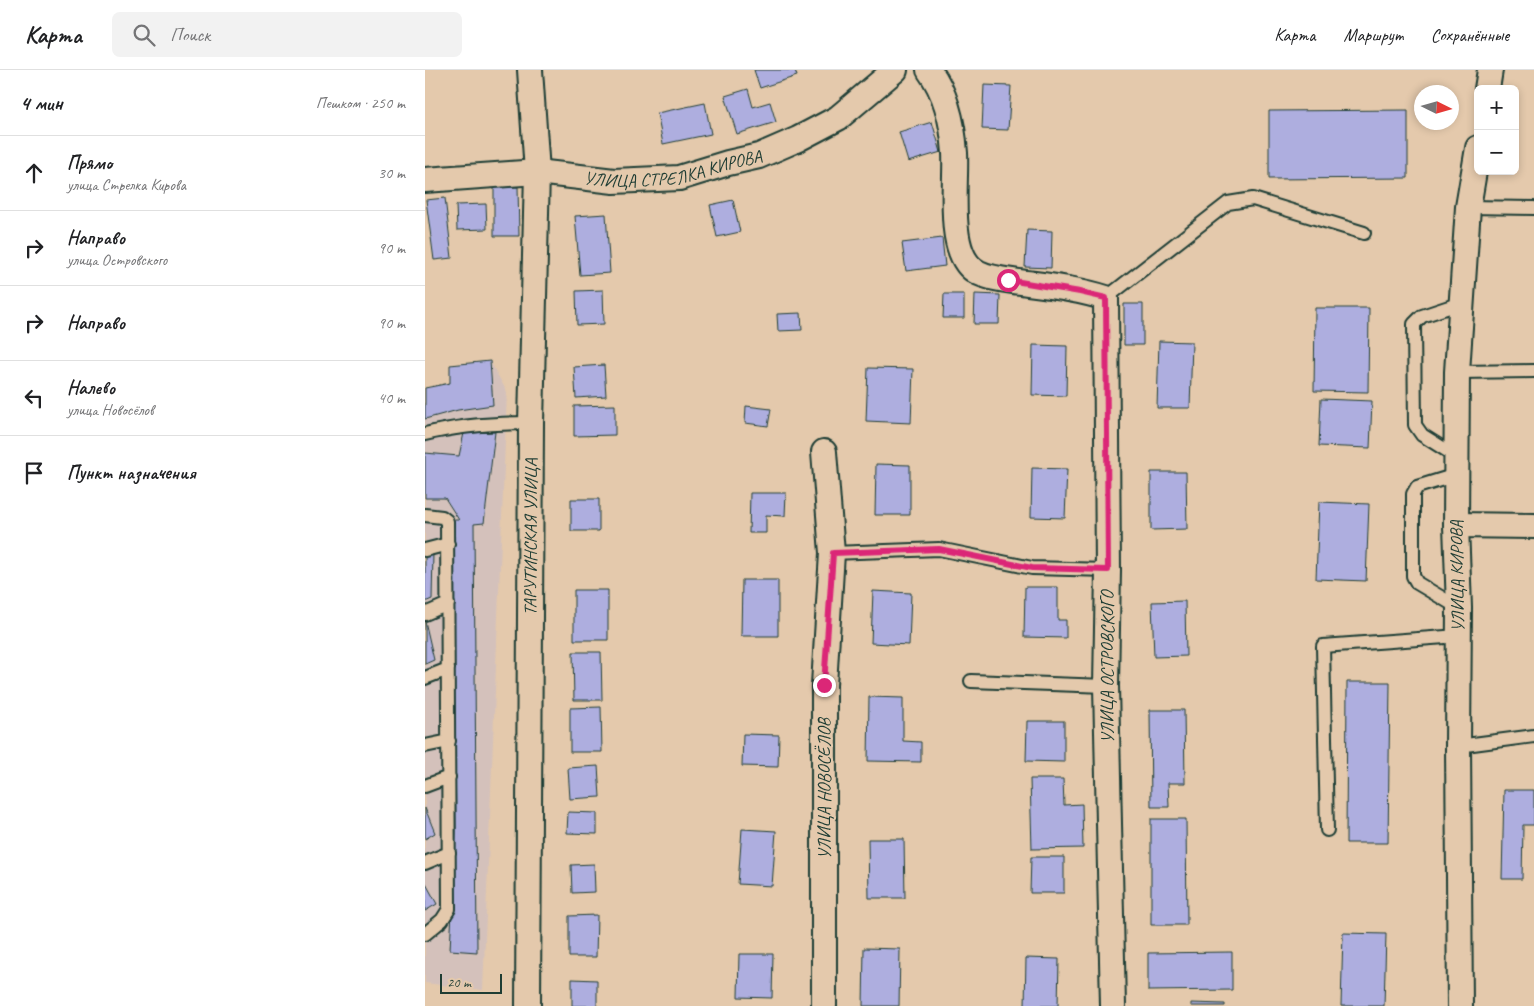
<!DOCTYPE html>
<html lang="ru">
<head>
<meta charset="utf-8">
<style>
  :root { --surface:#fff; --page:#f2f2f2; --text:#202124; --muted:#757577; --line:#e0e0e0 }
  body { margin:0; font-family:Caveat,sans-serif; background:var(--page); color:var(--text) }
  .controls { position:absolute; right:15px; top:15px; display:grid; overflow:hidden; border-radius:8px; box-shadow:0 2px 8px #0003 }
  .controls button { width:45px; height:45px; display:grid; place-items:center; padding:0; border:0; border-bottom:1px solid var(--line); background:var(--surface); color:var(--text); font:25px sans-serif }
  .compass { position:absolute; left:989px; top:15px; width:45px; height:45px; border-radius:50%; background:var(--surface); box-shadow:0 2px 8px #0003; rotate:95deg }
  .scale { position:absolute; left:15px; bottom:12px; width:62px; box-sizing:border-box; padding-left:5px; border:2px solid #1f3d34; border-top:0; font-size:14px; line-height:18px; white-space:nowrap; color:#1f3d34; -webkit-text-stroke:4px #e4c9ac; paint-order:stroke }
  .stop { position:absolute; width:15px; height:15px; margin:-11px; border:4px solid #db2777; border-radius:50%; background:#fff }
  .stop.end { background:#db2777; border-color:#fff; box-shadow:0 1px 5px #0008 }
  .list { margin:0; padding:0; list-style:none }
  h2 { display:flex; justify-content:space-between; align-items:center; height:65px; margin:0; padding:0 20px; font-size:21px }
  h2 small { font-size:16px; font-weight:400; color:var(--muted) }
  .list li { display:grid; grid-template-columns:32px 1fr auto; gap:15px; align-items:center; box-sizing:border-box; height:75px; padding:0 20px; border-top:1px solid var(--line) }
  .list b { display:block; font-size:19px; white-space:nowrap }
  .list p { margin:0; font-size:16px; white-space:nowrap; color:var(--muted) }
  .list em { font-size:16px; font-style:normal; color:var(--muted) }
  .icon { flex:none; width:28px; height:28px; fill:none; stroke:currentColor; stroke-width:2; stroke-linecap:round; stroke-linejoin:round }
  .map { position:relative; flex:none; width:1109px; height:936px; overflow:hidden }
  header { display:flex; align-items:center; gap:30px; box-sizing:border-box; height:70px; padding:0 25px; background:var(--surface); border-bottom:1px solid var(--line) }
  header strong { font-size:24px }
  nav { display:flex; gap:28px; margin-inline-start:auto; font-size:18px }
  .search { width:350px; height:45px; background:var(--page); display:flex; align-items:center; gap:12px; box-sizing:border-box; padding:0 18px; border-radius:8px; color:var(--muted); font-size:19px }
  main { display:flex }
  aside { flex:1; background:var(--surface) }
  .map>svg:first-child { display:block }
  .built { fill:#d4c1bb }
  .building { fill:#aeaedf; stroke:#1f3d34 }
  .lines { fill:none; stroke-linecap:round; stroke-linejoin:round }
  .lane-casing { stroke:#1f3d34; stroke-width:16 }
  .street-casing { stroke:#1f3d34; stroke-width:28 }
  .lane { stroke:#e4c9ac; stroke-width:12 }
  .street { stroke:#e4c9ac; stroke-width:24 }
  .route { stroke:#db2777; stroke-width:6 }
  .labels { text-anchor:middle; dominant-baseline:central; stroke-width:4; stroke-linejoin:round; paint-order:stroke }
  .street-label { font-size:18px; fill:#1f3d34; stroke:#e4c9ac }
</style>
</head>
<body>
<header>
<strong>Карта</strong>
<div class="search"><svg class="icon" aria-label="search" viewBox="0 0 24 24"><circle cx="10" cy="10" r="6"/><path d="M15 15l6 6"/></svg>Поиск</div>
<nav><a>Карта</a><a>Маршрут</a><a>Сохранённые</a></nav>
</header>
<main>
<aside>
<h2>4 мин<small>Пешком · 250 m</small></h2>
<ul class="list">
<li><svg class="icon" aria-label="ahead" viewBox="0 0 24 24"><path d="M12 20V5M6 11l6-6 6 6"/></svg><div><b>Прямо</b><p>улица Стрелка Кирова</p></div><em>30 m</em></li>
<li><svg class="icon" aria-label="right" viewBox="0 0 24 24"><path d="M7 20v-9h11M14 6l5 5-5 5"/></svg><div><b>Направо</b><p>улица Островского</p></div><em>90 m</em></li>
<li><svg class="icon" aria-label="right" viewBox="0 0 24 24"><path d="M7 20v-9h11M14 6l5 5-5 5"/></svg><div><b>Направо</b></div><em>90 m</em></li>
<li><svg class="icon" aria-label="left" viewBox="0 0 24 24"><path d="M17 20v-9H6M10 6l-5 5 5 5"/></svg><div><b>Налево</b><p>улица Новосёлов</p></div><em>40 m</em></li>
<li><svg class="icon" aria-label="arrive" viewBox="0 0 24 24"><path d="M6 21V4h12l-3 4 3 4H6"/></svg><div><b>Пункт назначения</b></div></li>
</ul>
</aside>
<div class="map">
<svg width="1109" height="936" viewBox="0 0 1109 936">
  <rect width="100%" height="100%" fill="#e4c9ac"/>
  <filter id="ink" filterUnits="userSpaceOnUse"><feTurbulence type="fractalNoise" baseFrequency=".02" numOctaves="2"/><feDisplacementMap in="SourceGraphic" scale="10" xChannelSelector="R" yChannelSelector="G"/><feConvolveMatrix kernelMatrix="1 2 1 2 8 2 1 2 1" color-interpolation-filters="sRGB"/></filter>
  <g filter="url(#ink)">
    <path class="built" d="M 65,291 L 82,322 L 58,920 L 0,913 L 0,318 L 24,313 L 25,295 Z"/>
    <path class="building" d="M 329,0 L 370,0 L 372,6 L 335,18 Z
      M 559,15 L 586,16 L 583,60 L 557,59 Z
      M 323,19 L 328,37 L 345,32 L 351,52 L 312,64 L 300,26 Z
      M 280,33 L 286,64 L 238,74 L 232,43 Z
      M 983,40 L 983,108 L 844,109 L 844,41 Z
      M 507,52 L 516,82 L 483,92 L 474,62 Z
      M 69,117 L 93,117 L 94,166 L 69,166 Z
      M 20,128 L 27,188 L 9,190 L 1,130 Z
      M 308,130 L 315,162 L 292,167 L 285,135 Z
      M 61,134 L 62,159 L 32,160 L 31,135 Z
      M 181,144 L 185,203 L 155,205 L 150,146 Z
      M 602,160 L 627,161 L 626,198 L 600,197 Z
      M 517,168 L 520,196 L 481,201 L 477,173 Z
      M 178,220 L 179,254 L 152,255 L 151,221 Z
      M 519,224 L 539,224 L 539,248 L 518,248 Z
      M 550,224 L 575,225 L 574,254 L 549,254 Z
      M 699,234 L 718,234 L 718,275 L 699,275 Z
      M 890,238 L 944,238 L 943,322 L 889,321 Z
      M 376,243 L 377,260 L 353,261 L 352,244 Z
      M 734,271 L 767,272 L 765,338 L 732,338 Z
      M 608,275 L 642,276 L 641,326 L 607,325 Z
      M 65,291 L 68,335 L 33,340 L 0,349 L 0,318 L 25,313 L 25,295 Z
      M 179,295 L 181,326 L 151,328 L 149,297 Z
      M 443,298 L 488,299 L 486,353 L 441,351 Z
      M 896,329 L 947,331 L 945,378 L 894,376 Z
      M 190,335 L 190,365 L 149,366 L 149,336 Z
      M 321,336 L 346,339 L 343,356 L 320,353 Z
      M 70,362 L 59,453 L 49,454 L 52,882 L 25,880 L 31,762 L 29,583 L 25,450 L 34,450 L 20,428 L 0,428 L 0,383 L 34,386 L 39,363 Z
      M 451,394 L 485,395 L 485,445 L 450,445 Z
      M 607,398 L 642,399 L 640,448 L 606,447 Z
      M 726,402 L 761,402 L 762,459 L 726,460 Z
      M 325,423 L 361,423 L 360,446 L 341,445 L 341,463 L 324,463 Z
      M 146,429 L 174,429 L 174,461 L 146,461 Z
      M 894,432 L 944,434 L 941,511 L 891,509 Z
      M 8,483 L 7,529 L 0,532 L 0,487 Z
      M 317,510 L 353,510 L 353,566 L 316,566 Z
      M 600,517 L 633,517 L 633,550 L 641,550 L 641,568 L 599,567 Z
      M 149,520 L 183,520 L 183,570 L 149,570 Z
      M 448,521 L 486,523 L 484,575 L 446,573 Z
      M 760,531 L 761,586 L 729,587 L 727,532 Z
      M 0,551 L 9,590 L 0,594 Z
      M 148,582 L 176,582 L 177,630 L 149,630 Z
      M 922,612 L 965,612 L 963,773 L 921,773 Z
      M 444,627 L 478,628 L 478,671 L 496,672 L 496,692 L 443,691 Z
      M 176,637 L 177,682 L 145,682 L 145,638 Z
      M 725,640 L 759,640 L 760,713 L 743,713 L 744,737 L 726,737 Z
      M 602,651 L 639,651 L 639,692 L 601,691 Z
      M 318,664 L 354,665 L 353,697 L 317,696 Z
      M 173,696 L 175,727 L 145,729 L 143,698 Z
      M 605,709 L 638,709 L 639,735 L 657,734 L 658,778 L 607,779 Z
      M 1079,720 L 1109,720 L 1109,755 L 1098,755 L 1097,809 L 1077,809 Z
      M 0,738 L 10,763 L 0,769 Z
      M 143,742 L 172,743 L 172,764 L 142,763 Z
      M 726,749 L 761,749 L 762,855 L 726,855 Z
      M 317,759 L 351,761 L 347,816 L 313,814 Z
      M 443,769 L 479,769 L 480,828 L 444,828 Z
      M 606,787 L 639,787 L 639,823 L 605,823 Z
      M 169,794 L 170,822 L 147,823 L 146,795 Z
      M 0,812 L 12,834 L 0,841 Z
      M 172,845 L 171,887 L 144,887 L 144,846 Z
      M 918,863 L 961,864 L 959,936 L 916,936 Z
      M 439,878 L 475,879 L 474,936 L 438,936 Z
      M 807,882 L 807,920 L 723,921 L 723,883 Z
      M 314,884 L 348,884 L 347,928 L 313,927 Z
      M 601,888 L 634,889 L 633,936 L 600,936 Z
      M 147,909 L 172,910 L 172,936 L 147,936 Z
      M 766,933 L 800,934 L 800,936 L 766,936 Z"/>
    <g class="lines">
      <defs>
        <path id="lane" d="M 1043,137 L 1109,138
          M 681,228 L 803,133 L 828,129 L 939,163
          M 1032,302 L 1109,301
          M 0,364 C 35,355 70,353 106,353
          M 1032,387 L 997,365 L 990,355 L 989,254 L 997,246 L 1036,233
          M 1031,405 L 992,417 L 988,424 L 988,506 L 992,513 L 1034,538
          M 0,445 L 17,447 L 22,451 L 24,839 L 17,850 L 0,864
          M 0,480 L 23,474
          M 407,483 L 514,479 L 607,498 L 683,500
          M 0,544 L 23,534
          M 0,608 L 23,599
          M 546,611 L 681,616
          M 0,676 L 24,671
          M 1033,676 L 1109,666
          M 0,716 L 24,707
          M 902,760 L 898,576 L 1034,566
          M 0,793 L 24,783"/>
        <g id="street">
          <path d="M 504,0 C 521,23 528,54 530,83 C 532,114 520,188 554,203 C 566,209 582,210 595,212 C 624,216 653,219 681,228 L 683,500 L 681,616 L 688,936"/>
          <path d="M 1062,19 L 1065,0"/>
          <path id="s1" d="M 0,110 L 112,102 L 189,111 L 254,108 L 303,93 L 334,86 L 373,69 L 413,48 L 470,0"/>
          <path d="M 399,382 L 407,483 L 399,615 L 399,936"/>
          <path d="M 1031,455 L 1109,456"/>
          <path id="s2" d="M 103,936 L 106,353 L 112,102 L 105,0"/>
          <path d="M 1035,936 L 1033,676 L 1034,538 L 1031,455 L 1032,302 L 1043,137 L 1053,78"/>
        </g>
      </defs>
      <use href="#lane" class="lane-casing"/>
      <use href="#street" class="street-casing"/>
      <use href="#lane" class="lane"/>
      <use href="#street" class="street"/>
    </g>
  </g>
  <g class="lines" filter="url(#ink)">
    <path class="route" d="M 399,615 L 408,483 L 514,479 L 607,498 L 683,500 L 681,228 L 655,222 L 583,210"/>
  </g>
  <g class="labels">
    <g class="street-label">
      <text stroke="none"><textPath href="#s1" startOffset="250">УЛИЦА СТРЕЛКА КИРОВА</textPath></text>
      <text stroke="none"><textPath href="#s2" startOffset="469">ТАРУТИНСКАЯ УЛИЦА</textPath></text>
      <text transform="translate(1032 506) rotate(-91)">УЛИЦА КИРОВА</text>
      <text transform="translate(682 597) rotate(-90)">УЛИЦА ОСТРОВСКОГО</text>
      <text transform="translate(399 719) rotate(-90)">УЛИЦА НОВОСЁЛОВ</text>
    </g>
  </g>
</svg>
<div class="controls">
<button>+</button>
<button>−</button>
</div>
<svg class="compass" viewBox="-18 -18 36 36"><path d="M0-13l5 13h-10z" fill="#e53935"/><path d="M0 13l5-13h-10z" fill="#757577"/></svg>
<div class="scale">20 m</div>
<div class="stop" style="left:583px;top:210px"></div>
<div class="stop end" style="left:399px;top:615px"></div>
</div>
</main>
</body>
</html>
